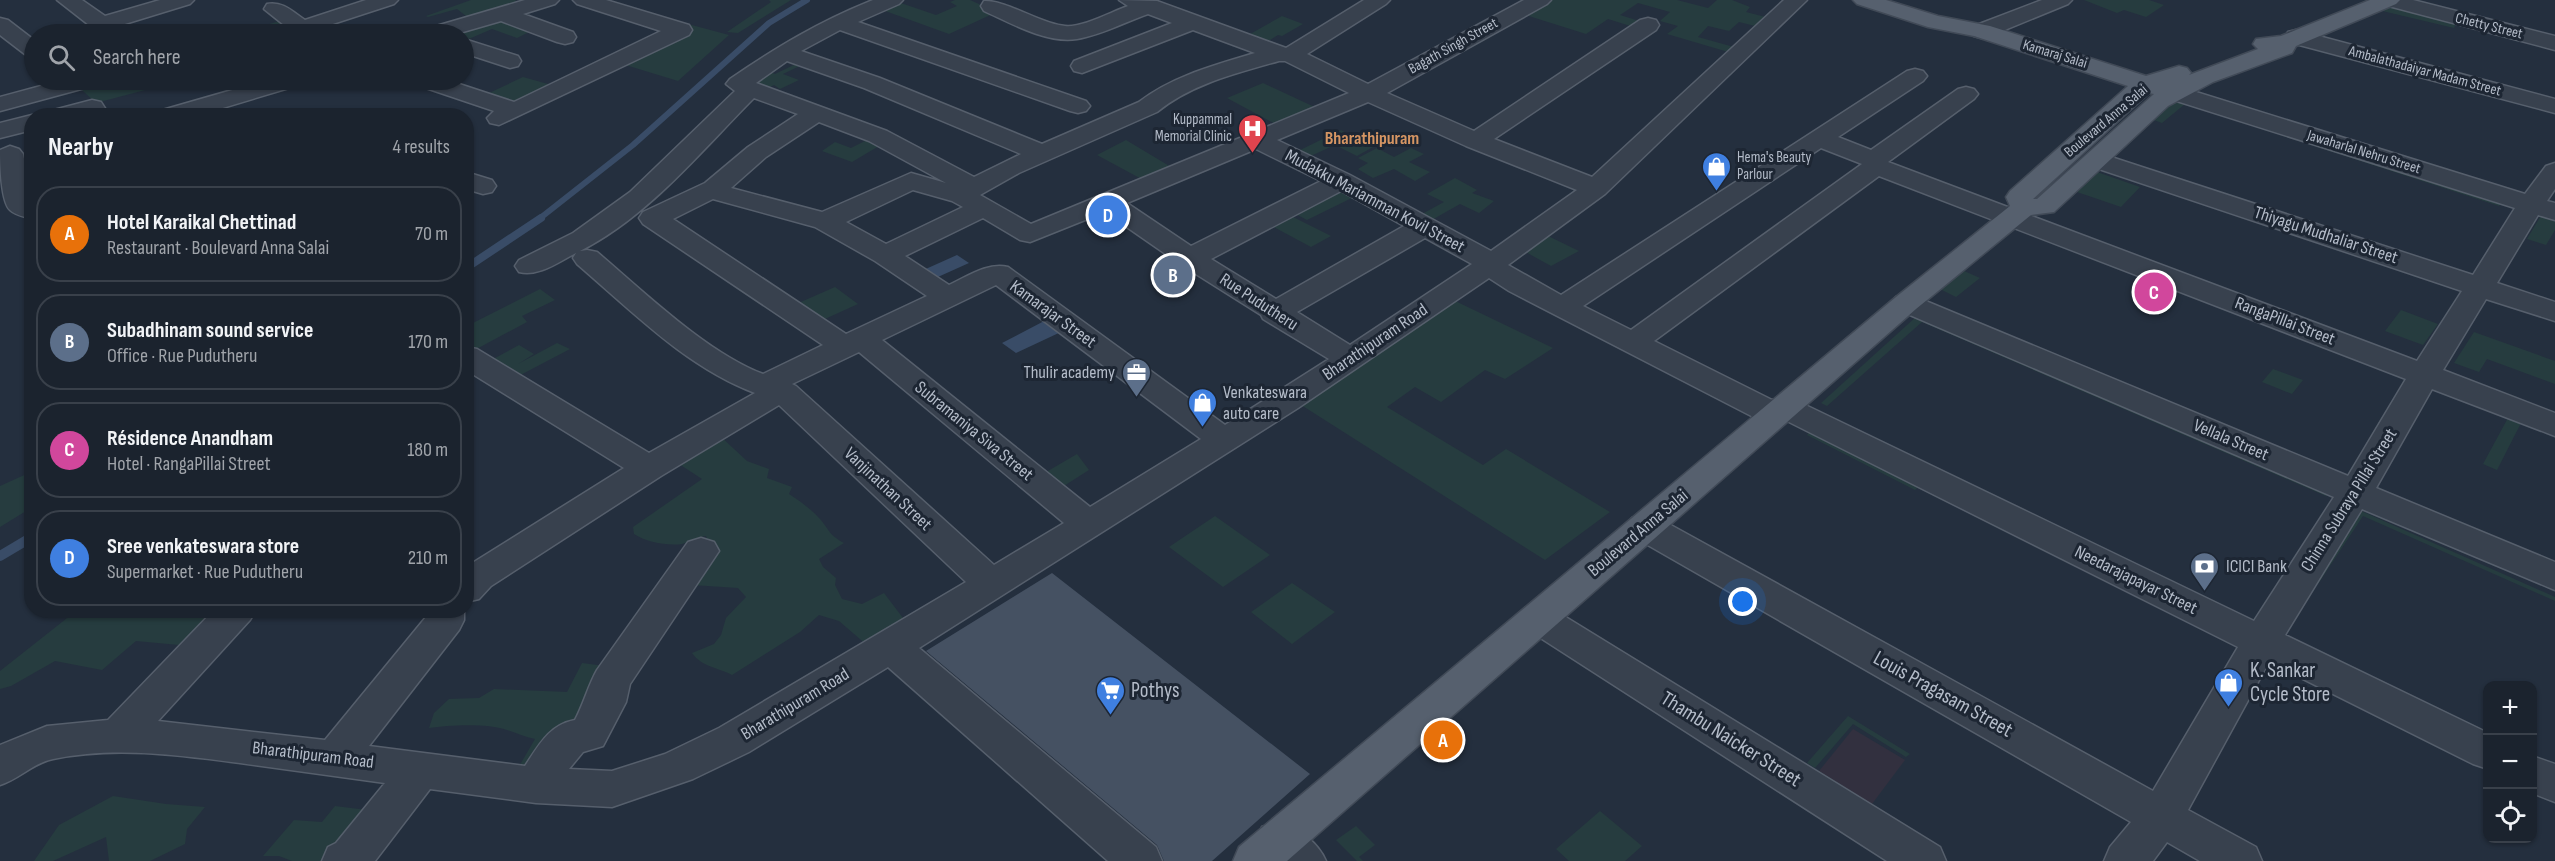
<!DOCTYPE html>
<html lang="en">
<head>
<meta charset="utf-8">
<style>
  :root { --surface:#1b232e; --page:#242b36; --text:#f1f3f6; --muted:#a0a4aa; --line:#39404a; --accent:#bca0f2 }
  body { margin:0; font-family:"Sofia Sans Condensed",sans-serif; background:var(--page); color:var(--text) }
  .controls { position:absolute; right:18px; bottom:18px; display:grid; overflow:hidden; border-radius:12px; box-shadow:0 2px 4px #0004 }
  .controls button { width:54px; height:54px; display:grid; place-items:center; padding:0; border:0; border-bottom:2px solid var(--line); background:var(--surface); color:var(--text); font:30px sans-serif }
  .you { position:absolute; left:1743px; top:602px; width:21px; height:21px; margin:-15px; border:4px solid #fff; border-radius:50%; background:#1a73e8; box-shadow:0 0 0 9px #1a73e833 }
  .badge { display:grid; place-items:center; width:39px; height:39px; border-radius:50%; background:var(--accent); color:#fff; font-size:20px; font-weight:700 }
  .pin { position:absolute; translate:-50% -50%; border:3px solid #fff; box-shadow:0 2px 6px #0006 }
  .list { margin:0; padding:0; list-style:none }
  h2 { display:flex; justify-content:space-between; align-items:center; height:78px; margin:0; padding:0 24px; font-size:26px }
  h2 small { font-size:20px; font-weight:400; color:var(--muted) }
  .list li { display:grid; grid-template-columns:39px 1fr auto; gap:18px; align-items:center; box-sizing:border-box; height:96px; margin:0 12px 12px; padding:0 12px; border:2px solid var(--line); border-radius:24px }
  .list b { display:block; font-size:22px; white-space:nowrap }
  .list p { margin:0; font-size:20px; white-space:nowrap; color:var(--muted) }
  .list em { font-size:20px; font-style:normal; color:var(--muted) }
  .icon { flex:none; width:33px; height:33px; fill:none; stroke:currentColor; stroke-width:2; stroke-linecap:round; stroke-linejoin:round }
  .map { position:relative; flex:none; width:2555px; height:861px; overflow:hidden }
  .search { position:absolute; background:var(--surface); box-shadow:0 2px 4px #0004; left:24px; top:24px; width:450px; height:66px; display:flex; align-items:center; gap:15px; box-sizing:border-box; padding:0 21px; border-radius:33px; color:var(--muted); font-size:22px }
  .panel { position:absolute; background:var(--surface); box-shadow:0 2px 4px #0004; left:24px; top:108px; width:450px; height:510px; border-radius:24px }
  .map>svg:first-child { display:block }
  .medical { fill:#32303f }
  .green { fill:#263c3f }
  .water { fill:#394c67 }
  .lines { fill:none; stroke-linecap:round; stroke-linejoin:round }
  .stream-far2 { stroke:#394c67; stroke-width:6 }
  .stream-far1 { stroke:#394c67; stroke-width:8 }
  .stream { stroke:#394c67; stroke-width:10 }
  .building { fill:#455162 }
  .minor-casing { stroke:#565f6c; stroke-width:3 }
  .major-casing { stroke:#414a57; stroke-width:3 }
  .minor { fill:#38414e; fill-rule:evenodd }
  .major { fill:#56606e; fill-rule:evenodd }
  .labels { text-anchor:middle; dominant-baseline:central; stroke-width:6; stroke-linejoin:round; paint-order:stroke }
  .far-street-label { font-size:15px; fill:#b4bcc9; stroke:#1d2633 }
  .far-poi-label { font-size:15px; fill:#b4bcc9; stroke:#1d2633; text-anchor:end }
  .far-quarter-label { font-size:18px; font-weight:bold; fill:#d59563; stroke:#1d2633 }
  .street-label { font-size:18px; fill:#b4bcc9; stroke:#1d2633 }
  .poi-label { font-size:18px; fill:#b4bcc9; stroke:#1d2633; text-anchor:start }
  .near-poi-label { font-size:21px; fill:#b4bcc9; stroke:#1d2633; text-anchor:start }
  .near-street-label { font-size:21px; fill:#b4bcc9; stroke:#1d2633 }
</style>
</head>
<body>
<div class="map">
<svg width="2555" height="861" viewBox="0 0 2555 861">
  <rect width="100%" height="100%" fill="#242f3e"/>
  <path class="medical" d="M 1853,729 L 1905,760 L 1872,804 L 1819,771 Z"/>
  <path class="green" d="M 471,0 L 515,0 L 519,3 L 449,28 L 444,24 L 466,16 L 457,9 L 428,17 L 426,16 Z
    M 769,0 L 791,0 L 738,33 L 727,32 L 771,2 Z
    M 955,0 L 970,0 L 997,12 L 949,34 L 877,8 L 895,1 L 936,15 L 957,6 L 950,2 Z
    M 1545,0 L 1677,0 L 1708,8 L 1717,0 L 1732,0 L 1750,7 L 1746,12 L 1773,19 L 1763,28 L 1739,22 L 1729,31 L 1708,26 L 1698,37 L 1741,49 L 1735,54 L 1667,34 L 1678,26 L 1660,21 L 1670,12 L 1638,3 L 1620,15 L 1649,24 L 1640,29 L 1608,19 L 1586,34 L 1519,13 Z
    M 2084,0 L 2149,0 L 2164,5 L 2146,17 L 2124,10 L 2117,13 Z
    M 2389,1 L 2468,27 L 2456,24 L 2454,28 L 2374,9 Z
    M 1282,16 L 1303,24 L 1282,36 L 1278,35 L 1262,45 L 1243,38 Z
    M 506,17 L 537,28 L 517,38 L 492,29 L 464,41 L 464,34 L 449,34 Z
    M 280,21 L 299,32 L 290,34 L 233,34 Z
    M 688,24 L 729,35 L 678,81 L 619,63 Z
    M 802,61 L 808,62 L 783,74 L 799,80 L 780,89 L 774,85 L 761,92 L 741,84 L 765,70 L 775,74 Z
    M 523,77 L 555,86 L 521,105 L 487,94 Z
    M 71,80 L 183,80 L 96,103 Z
    M 1263,83 L 1321,110 L 1281,127 L 1227,98 Z
    M 2175,99 L 2502,202 L 2499,206 L 2185,104 L 2162,123 L 2151,119 Z
    M 1341,130 L 1373,147 L 1357,156 L 1335,145 L 1304,159 L 1294,153 Z
    M 867,140 L 879,146 L 852,162 L 822,151 L 835,142 L 851,148 Z
    M 1126,140 L 1176,170 L 1147,182 L 1097,155 Z
    M 1377,148 L 1394,157 L 1411,148 L 1424,154 L 1409,162 L 1430,172 L 1415,181 L 1394,169 L 1373,178 L 1358,169 L 1368,163 L 1358,158 Z
    M 2097,172 L 2140,187 L 2121,207 L 2077,192 Z
    M 1455,178 L 1477,190 L 1472,193 L 1494,201 L 1479,213 L 1460,204 L 1430,221 L 1422,214 L 1444,202 L 1427,194 Z
    M 1340,182 L 1360,194 L 1307,220 L 1288,210 Z
    M 2542,214 L 2555,218 L 2555,230 L 2546,245 L 2527,239 Z
    M 1289,215 L 1331,236 L 1311,247 L 1270,225 Z
    M 1548,236 L 1579,251 L 1551,266 L 1522,250 Z
    M 1962,270 L 1980,278 L 1956,297 L 1938,288 Z
    M 835,287 L 858,304 L 816,323 L 794,305 Z
    M 540,289 L 555,300 L 522,316 L 527,322 L 469,353 L 467,351 L 467,326 Z
    M 1449,298 L 1553,348 L 1505,379 L 1485,370 L 1441,402 L 1415,387 L 1387,407 L 1483,465 L 1506,449 L 1610,512 L 1545,560 L 1298,403 Z
    M 2401,310 L 2438,324 L 2423,345 L 2385,331 Z
    M 1917,316 L 2328,493 L 2326,496 L 1922,322 L 1827,406 L 1821,403 Z
    M 2474,332 L 2555,361 L 2555,384 L 2487,359 L 2479,372 L 2454,363 Z
    M 557,343 L 570,349 L 511,380 L 484,364 L 519,345 L 534,354 L 518,364 Z
    M 2273,369 L 2303,380 L 2292,394 L 2262,382 Z
    M 2509,416 L 2555,434 L 2555,436 L 2521,423 L 2497,470 L 2483,464 Z
    M 1811,431 L 1920,485 L 1915,490 L 1807,435 Z
    M 719,435 L 747,461 L 769,469 L 767,478 L 792,487 L 789,494 C 800,501 811,509 820,519 C 831,532 828,534 844,543 L 819,559 L 823,567 L 836,578 L 835,585 L 842,599 L 862,604 L 884,593 L 906,622 L 868,646 L 839,621 L 819,615 L 800,632 L 732,675 C 717,667 702,667 692,653 L 714,644 L 721,635 L 726,618 L 746,597 L 738,588 L 692,585 L 709,547 L 706,536 C 698,537 690,542 682,544 C 667,546 646,542 634,534 L 633,527 L 702,479 L 679,464 Z
    M 1077,454 L 1089,470 L 1056,491 L 1041,475 Z
    M 31,472 L 31,508 L 0,527 L 0,486 Z
    M 2359,510 L 2555,597 L 2555,601 L 2363,516 L 2318,584 L 2312,581 Z
    M 1215,516 L 1270,555 L 1223,587 L 1169,547 Z
    M 1292,583 L 1335,612 L 1292,644 L 1251,612 Z
    M 76,611 L 229,611 L 190,646 L 136,641 L 102,670 L 55,661 L 11,686 L 0,689 L 0,671 Z
    M 582,663 L 613,667 L 596,713 L 514,775 L 535,739 C 525,737 516,733 507,730 C 487,723 450,725 429,728 L 434,713 L 449,699 L 479,698 L 494,689 L 567,692 Z
    M 1848,716 L 1910,754 L 1906,757 L 1853,724 L 1815,768 L 1807,763 Z
    M 113,796 L 166,804 L 205,807 L 187,829 L 185,844 L 150,861 L 109,861 L 106,837 L 53,861 L 34,861 L 59,825 Z
    M 335,806 L 383,812 L 338,861 L 292,861 L 279,856 L 263,856 L 294,820 L 322,822 Z
    M 1600,811 L 1642,846 L 1625,861 L 1569,861 L 1556,849 Z
    M 1356,826 L 1375,845 L 1359,857 L 1363,861 L 1357,861 L 1336,840 Z"/>
  <path class="water" d="M 957,255 L 969,263 L 929,281 L 919,272 Z
    M 1048,319 L 1063,331 L 1016,353 L 1002,343 Z"/>
  <g class="lines">
    <path class="stream-far2" d="M 539,219 L 633,145 L 769,23 L 807,0"/>
    <path class="stream-far1" d="M 466,268 L 541,218"/>
    <path class="stream" d="M 0,556 L 32,537"/>
  </g>
  <path class="building" d="M 1052,573 L 1310,774 L 1212,861 L 1164,861 L 1157,845 L 926,651 Z"/>
  <g class="lines">
    <defs>
      <path id="minor" d="M 57,0 L 82,0 L 105,16 L 160,0 L 194,0 L 190,4 L 102,31 L 94,29 Z
        M 366,0 L 398,0 L 394,4 L 302,34 L 294,33 L 264,9 L 267,4 C 283,1 293,12 305,20 Z
        M 525,0 L 559,0 L 555,4 L 523,14 L 573,32 L 576,37 L 573,42 L 565,44 L 557,42 L 501,21 L 456,34 L 423,34 L 426,29 Z
        M 573,0 L 606,0 L 689,25 L 692,30 L 689,35 L 499,125 L 490,123 L 487,118 L 494,111 L 417,85 L 413,80 L 447,80 L 514,102 L 661,31 L 577,4 Z
        M 873,0 L 903,0 L 899,4 L 858,22 L 1086,101 L 1090,106 L 1086,111 L 1078,113 L 1070,111 L 840,30 L 801,51 L 880,78 L 1042,144 L 1139,102 C 1173,76 1215,65 1255,53 L 1193,30 L 1082,73 L 1074,71 L 1071,66 L 1074,61 L 1172,23 L 1148,14 C 1125,22 1101,35 1077,39 C 1047,44 1011,23 984,11 L 981,6 L 984,1 C 1007,0 1040,24 1065,26 C 1082,28 1111,12 1128,6 L 1119,0 L 1157,1 L 1286,48 L 1364,0 L 1390,0 L 1386,4 L 1307,54 L 1368,84 L 1524,0 L 1551,0 L 1547,4 L 1387,93 L 1474,131 L 1640,20 L 1648,18 L 1656,20 L 1659,25 L 1656,30 L 1494,139 L 1592,177 L 1784,0 L 1807,0 L 1605,194 L 1508,265 L 1561,295 L 1907,71 L 1915,69 L 1923,71 L 1927,76 L 1923,81 L 1838,137 L 1871,150 L 1958,89 L 1966,87 L 1974,89 L 1978,94 L 1974,99 L 1888,162 L 2417,361 L 2462,291 L 2087,165 L 2083,160 L 2087,155 L 2096,152 L 2105,155 L 2473,275 L 2515,208 L 2164,97 L 2160,92 L 2164,87 L 2172,85 L 2180,87 L 2525,194 L 2546,166 L 2555,163 L 2555,189 L 2547,201 L 2555,203 L 2555,220 L 2538,215 L 2497,283 L 2555,302 L 2555,321 L 2486,299 L 2443,370 L 2555,413 L 2555,436 L 2432,389 L 2376,488 L 2555,562 L 2555,590 L 2362,509 L 2285,635 L 2488,733 L 2488,769 L 2473,764 L 2269,662 L 2188,810 L 2256,847 L 2262,861 L 2200,861 L 2167,842 L 2153,861 L 2104,861 L 2110,847 L 2131,822 L 1632,536 L 1627,527 L 1632,518 L 1645,515 L 1658,518 L 2153,791 L 2238,647 L 1787,421 L 1775,425 L 1763,422 L 1509,291 L 1489,278 L 1298,408 L 919,648 L 1156,847 L 1162,861 L 1108,861 L 888,667 L 749,752 L 693,779 L 612,807 L 536,803 L 430,789 L 375,861 L 322,861 L 328,847 L 336,843 L 385,783 C 337,776 288,770 240,763 C 179,755 114,746 53,759 C 33,763 19,779 0,785 L 0,745 L 47,726 L 108,720 L 214,610 L 256,610 L 250,620 L 158,721 L 325,740 L 426,617 L 426,610 L 464,610 L 464,620 L 459,630 L 369,746 L 525,766 C 539,745 549,725 575,720 C 584,703 588,686 597,670 L 688,542 L 701,538 L 714,542 L 719,551 L 630,684 L 626,702 L 603,746 L 583,752 L 569,769 L 612,771 L 665,754 L 719,728 L 966,582 L 779,405 L 661,476 L 491,586 L 479,599 L 466,602 L 466,567 L 624,468 L 466,370 L 466,347 L 477,349 L 649,453 L 755,393 C 686,367 632,311 577,264 L 573,258 L 576,253 C 558,262 539,277 519,272 L 515,266 L 519,260 L 573,233 L 630,192 L 735,91 L 726,84 L 730,79 C 777,47 820,21 873,0 ZM 787,61 L 864,88 L 1021,154 L 974,177 L 887,131 L 756,83 ZM 1279,61 L 1285,61 L 1349,93 L 1031,224 L 980,195 L 1019,173 L 1157,112 C 1191,84 1237,73 1279,61 ZM 754,98 L 798,114 L 748,147 L 705,183 L 643,212 L 639,218 L 643,224 L 823,345 L 763,374 C 707,353 643,291 597,252 L 587,250 L 580,251 C 648,217 701,151 754,98 ZM 1368,102 L 1466,146 L 1577,190 L 1491,251 L 1350,175 L 1277,140 ZM 819,122 L 869,141 L 946,183 L 911,173 L 822,212 L 731,188 L 766,157 ZM 1821,148 L 1862,164 L 1631,330 L 1583,306 ZM 1256,149 L 1321,181 L 1191,246 L 1127,203 ZM 1879,176 L 2406,379 L 2348,476 L 1916,297 L 1906,294 L 1896,297 L 1891,303 L 1896,309 L 2334,497 L 2254,621 L 1795,400 L 1784,397 L 1772,400 L 1654,341 ZM 913,190 L 952,201 L 963,207 L 886,244 L 846,222 ZM 1341,191 L 1404,226 L 1276,299 L 1211,259 ZM 713,199 L 815,227 L 875,261 L 927,296 L 846,334 L 673,219 ZM 1105,212 L 1180,264 L 1261,315 L 1263,319 L 1329,359 L 1225,425 L 1008,267 C 988,262 968,276 949,285 L 905,256 L 983,218 L 1020,240 L 1030,242 ZM 1425,238 L 1472,264 L 1350,345 L 1297,312 ZM 996,285 L 1201,439 L 1090,507 L 882,340 ZM 859,352 L 1064,523 L 994,565 L 796,386 L 792,384 Z
        M 2042,0 L 2072,0 L 2068,4 L 1990,36 L 1982,38 L 1974,36 L 1971,31 L 1974,26 Z
        M 2377,0 L 2413,0 L 2555,36 L 2555,50 L 2381,4 Z
        M 0,18 L 8,20 L 34,40 L 34,57 L 26,55 L 0,35 Z
        M 2296,30 L 2555,99 L 2555,113 L 2288,42 L 2285,37 L 2288,32 Z
        M 464,39 L 518,56 L 521,61 L 518,66 L 510,68 L 464,53 Z
        M 63,80 L 86,80 L 89,83 L 85,88 L 0,111 L 0,97 Z
        M 267,80 L 303,80 L 299,85 L 196,116 L 156,116 L 159,111 Z
        M 92,100 L 101,102 L 110,116 L 47,116 L 50,111 Z
        M 32,115 L 35,116 L 32,116 L 32,130 L 0,138 L 0,123 Z
        M 10,146 L 19,149 L 23,154 L 32,197 L 32,219 C 25,217 15,215 10,210 C 1,202 0,163 0,150 Z
        M 466,172 L 492,180 L 496,186 L 492,192 L 483,194 L 466,189 Z
        M 1538,604 L 1551,608 L 1940,847 L 1946,861 L 1887,861 L 1525,628 L 1519,618 L 1525,608 Z
        M 2532,756 L 2555,764 L 2555,802 L 2532,793 Z
        M 1278,822 C 1299,829 1317,841 1326,861 L 1271,861 L 1262,855 L 1256,841 L 1262,827 Z"/>
      <path id="major" d="M 1853,0 L 1886,0 L 1938,16 L 1990,26 L 2146,76 L 2179,66 L 2187,68 L 2191,73 L 2189,75 L 2258,49 L 2253,44 L 2256,39 L 2281,36 L 2370,0 L 2400,0 L 2396,4 L 2296,46 L 2292,53 L 2213,82 L 2168,106 L 2054,212 L 2031,215 L 1916,309 L 1287,861 L 1233,861 L 1239,847 L 1896,297 L 2010,206 L 2006,197 L 2010,191 L 2128,86 L 1974,36 L 1928,27 L 1857,4 ZM 2149,93 L 2154,94 L 2037,199 L 2033,199 Z"/>
    </defs>
    <use href="#minor" class="minor-casing"/>
    <use href="#major" class="major-casing"/>
    <use href="#minor" class="minor"/>
    <use href="#major" class="major"/>
  </g>
  <defs>
    <symbol id="hospital-pin" viewBox="-11 -11 22 30"><path d="M0 17L-7.5 6A9.5 9.5 0 1 1 7.5 6Z" fill="#e0444e" stroke="#1d2633"/><path d="M-5-5h3v3.5h4V-5h3V5h-3V1.5h-4V5h-3Z" fill="#fff"/></symbol>
    <symbol id="shop-pin" viewBox="-11 -11 22 30"><path d="M0 17L-7.5 6A9.5 9.5 0 1 1 7.5 6Z" fill="#3f7fe0" stroke="#1d2633"/><path d="M-5-2.5h2.3a2.7 3.5 0 0 1 5.4 0H5L5.5 6h-11ZM-1.5-2.5h3a1.5 2.3 0 0 0-3 0Z" fill="#fff"/></symbol>
    <symbol id="office-pin" viewBox="-11 -11 22 30"><path d="M0 17L-7.5 6A9.5 9.5 0 1 1 7.5 6Z" fill="#5c6f8a" stroke="#1d2633"/><path d="M-6-3h4V-5.5h4V-3h4V5H-6ZM-1-4.5V-3h2v-1.5ZM-6 0V1H6V0Z" fill="#fff"/></symbol>
    <symbol id="bank-pin" viewBox="-11 -11 22 30"><path d="M0 17L-7.5 6A9.5 9.5 0 1 1 7.5 6Z" fill="#5c6f8a" stroke="#1d2633"/><path d="M-6-4H6V4H-6ZM0-2.3a2.3 2.3 0 1 0 0 4.6a2.3 2.3 0 1 0 0-4.6Z" fill="#fff"/></symbol>
    <symbol id="supermarket-pin" viewBox="-11 -11 22 30"><path d="M0 17L-7.5 6A9.5 9.5 0 1 1 7.5 6Z" fill="#3f7fe0" stroke="#1d2633"/><path d="M-6-5.5h2.5l.6 2H6L4.5 2H-2.5L-4.4-4H-6ZM-1.5 3.2a1.3 1.3 0 1 0 .1 0ZM3 3.2a1.3 1.3 0 1 0 .1 0Z" fill="#fff"/></symbol>
  </defs>
  <g fill-rule="evenodd">
    <use href="#hospital-pin" x="1236" y="112" width="33" height="45"/>
    <use href="#shop-pin" x="1700" y="150" width="33" height="45"/>
    <use href="#office-pin" x="1120" y="356" width="33" height="45"/>
    <use href="#shop-pin" x="1186" y="386" width="33" height="45"/>
    <use href="#bank-pin" x="2188" y="550" width="33" height="45"/>
    <use href="#shop-pin" x="2212" y="666" width="33" height="45"/>
    <use href="#supermarket-pin" x="1094" y="674" width="33" height="45"/>
  </g>
  <g class="labels">
    <g class="far-street-label">
      <text transform="translate(2489 26) rotate(14)">Chetty Street</text>
      <text transform="translate(1453 46) rotate(-29)">Bagath Singh Street</text>
      <text transform="translate(2055 54) rotate(17)">Kamaraj Salai</text>
      <text transform="translate(2425 71) rotate(15)">Ambalathadaiyar Madam Street</text>
      <text transform="translate(2106 121) rotate(-40)">Boulevard Anna Salai</text>
      <text transform="translate(2364 152) rotate(17)">Jawaharlal Nehru Street</text>
    </g>
    <g class="far-poi-label">
      <text x="1232" y="119">Kuppammal<tspan x="1232" dy="17">Memorial Clinic</tspan></text>
      <text x="1737" y="157" text-anchor="start">Hema's Beauty<tspan x="1737" dy="17">Parlour</tspan></text>
    </g>
    <g class="far-quarter-label">
      <text x="1372" y="138">Bharathipuram</text>
    </g>
    <g class="street-label">
      <text transform="translate(1375 201) rotate(28)">Mudakku Mariamman Kovil Street</text>
      <text transform="translate(2326 235) rotate(18)">Thiyagu Mudhaliar Street</text>
      <text transform="translate(1259 302) rotate(33)">Rue Pudutheru</text>
      <text transform="translate(1053 314) rotate(36)">Kamarajar Street</text>
      <text transform="translate(2285 321) rotate(21)">RangaPillai Street</text>
      <text transform="translate(1375 342) rotate(-34)">Bharathipuram Road</text>
      <text transform="translate(974 431) rotate(39)">Subramaniya Siva Street</text>
      <text transform="translate(2231 440) rotate(23)">Vellala Street</text>
      <text transform="translate(888 489) rotate(43)">Vanjinathan Street</text>
      <text transform="translate(2349 500) rotate(-58)">Chinna Subraya Pillai Street</text>
      <text transform="translate(1638 533) rotate(-40)">Boulevard Anna Salai</text>
      <text transform="translate(2136 580) rotate(26)">Needarajapayar Street</text>
      <text transform="translate(795 704) rotate(-31)">Bharathipuram Road</text>
      <text transform="translate(313 755) rotate(7)">Bharathipuram Road</text>
    </g>
    <g class="poi-label">
      <text x="1115" y="372" text-anchor="end">Thulir academy</text>
      <text x="1223" y="392">Venkateswara<tspan x="1223" dy="21">auto care</tspan></text>
      <text x="2226" y="566">ICICI Bank</text>
    </g>
    <g class="near-poi-label">
      <text x="2250" y="670">K. Sankar<tspan x="2250" dy="24">Cycle Store</tspan></text>
      <text x="1131" y="690">Pothys</text>
    </g>
    <g class="near-street-label">
      <text transform="translate(1943 694) rotate(29)">Louis Pragasam Street</text>
      <text transform="translate(1731 739) rotate(32)">Thambu Naicker Street</text>
    </g>
  </g>
</svg>
<div class="controls">
<button>+</button>
<button>−</button>
<button><svg class="icon" aria-label="locate" viewBox="0 0 24 24"><circle cx="12" cy="12" r="6"/><path d="M12 2v4M12 18v4M2 12h4M18 12h4"/></svg></button>
</div>
<div class="you"></div>
<div class="pin badge" style="left:1443px;top:740px;background:#e8710a">A</div>
<div class="pin badge" style="left:1173px;top:275px;background:#5c6f8a">B</div>
<div class="pin badge" style="left:2154px;top:292px;background:#d1479c">C</div>
<div class="pin badge" style="left:1108px;top:215px;background:#3f7fe0">D</div>
<div class="search"><svg class="icon" aria-label="search" viewBox="0 0 24 24"><circle cx="10" cy="10" r="6"/><path d="M15 15l6 6"/></svg>Search here</div>
<section class="panel">
<h2>Nearby<small>4 results</small></h2>
<ul class="list">
<li><span class="badge" style="background:#e8710a">A</span><div><b>Hotel Karaikal Chettinad</b><p>Restaurant · Boulevard Anna Salai</p></div><em>70 m</em></li>
<li><span class="badge" style="background:#5c6f8a">B</span><div><b>Subadhinam sound service</b><p>Office · Rue Pudutheru</p></div><em>170 m</em></li>
<li><span class="badge" style="background:#d1479c">C</span><div><b>Résidence Anandham</b><p>Hotel · RangaPillai Street</p></div><em>180 m</em></li>
<li><span class="badge" style="background:#3f7fe0">D</span><div><b>Sree venkateswara store</b><p>Supermarket · Rue Pudutheru</p></div><em>210 m</em></li>
</ul>
</section>
</div>
</body>
</html>
